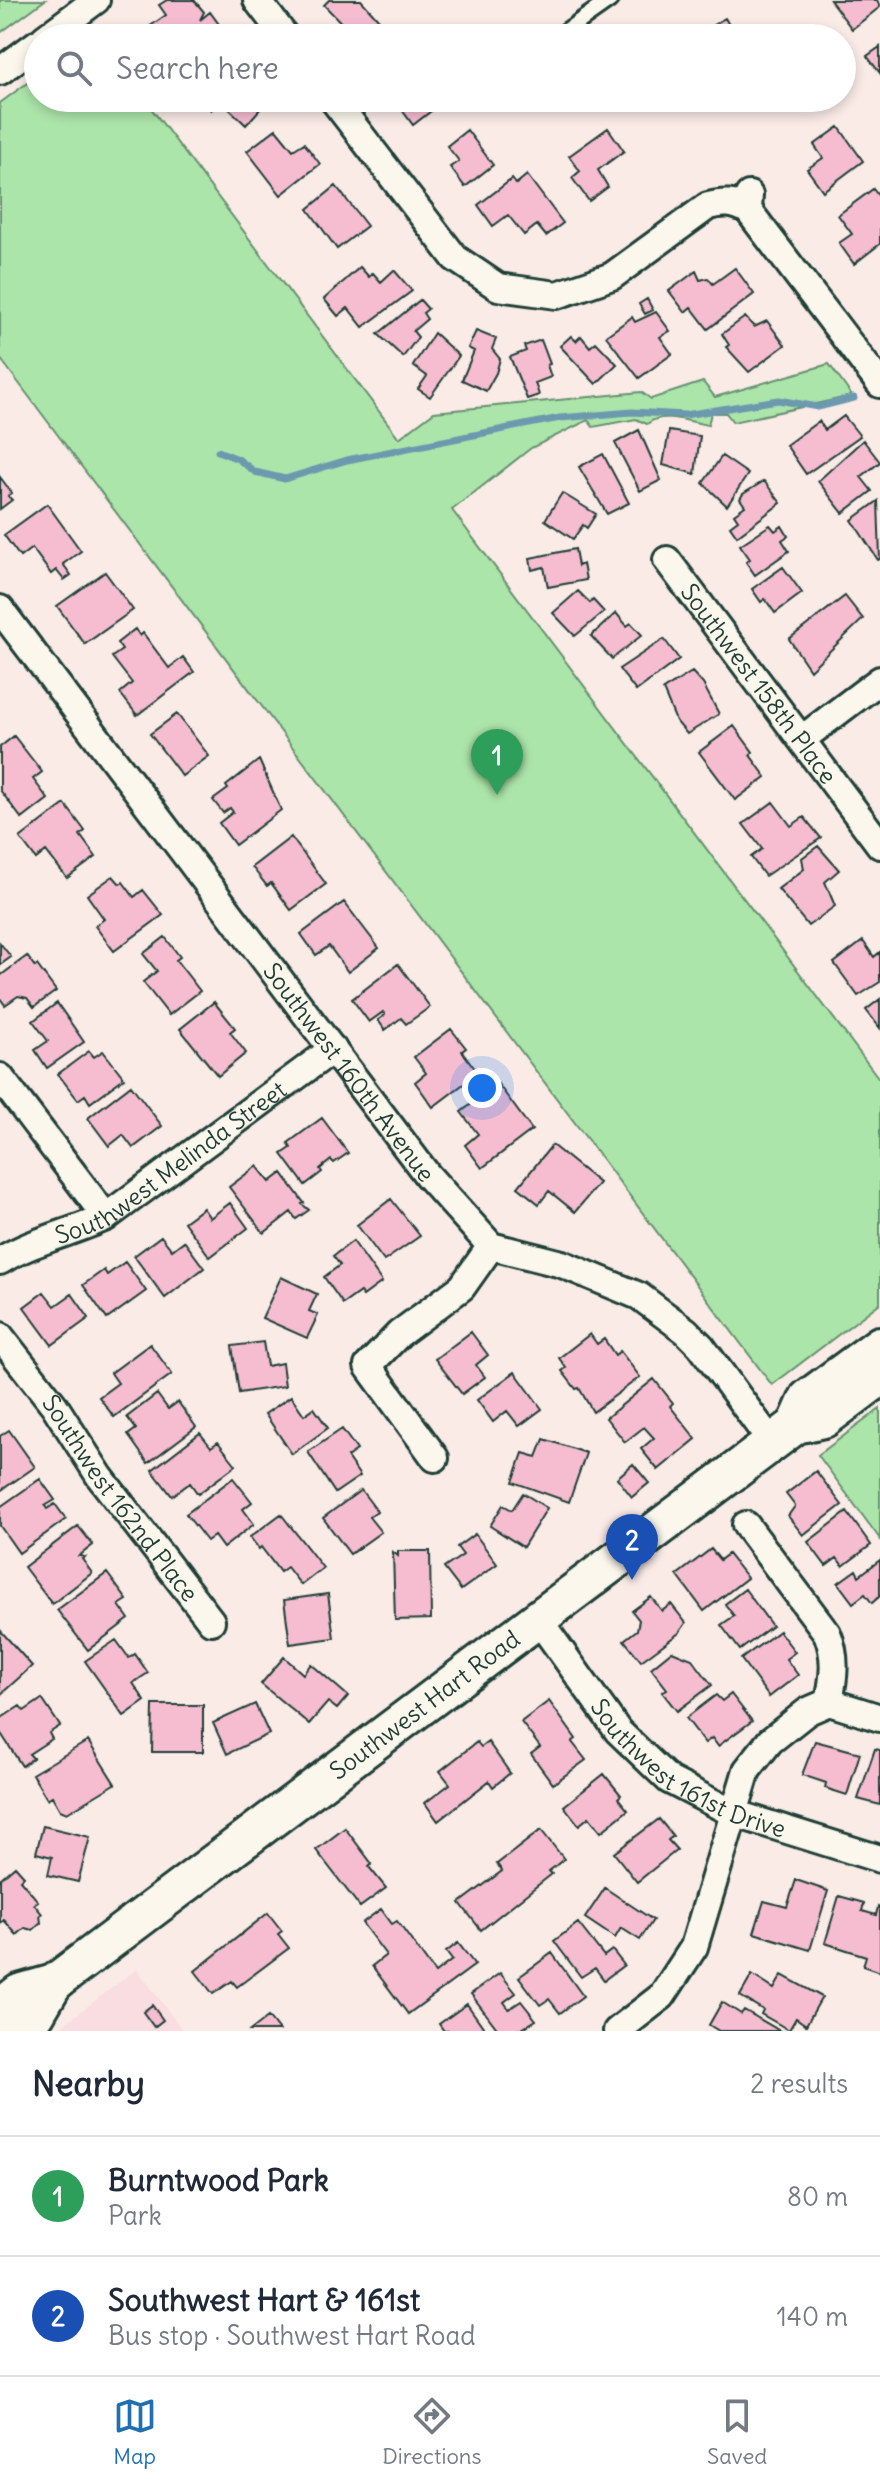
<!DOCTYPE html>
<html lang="en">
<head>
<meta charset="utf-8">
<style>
  :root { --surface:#fff; --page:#f6f6f7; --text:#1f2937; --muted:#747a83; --line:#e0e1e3; --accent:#1f6fb2 }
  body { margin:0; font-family:Delius,sans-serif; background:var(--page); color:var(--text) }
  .you { position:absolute; left:482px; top:1088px; width:28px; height:28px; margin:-20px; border:6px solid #fff; border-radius:50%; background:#1a73e8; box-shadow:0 0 0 12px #1a73e833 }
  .badge { display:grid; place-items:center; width:52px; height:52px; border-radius:50%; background:var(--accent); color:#fff; font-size:26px; font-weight:700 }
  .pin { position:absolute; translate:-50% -66px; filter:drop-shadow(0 2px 4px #0008) }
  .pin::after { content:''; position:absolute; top:42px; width:28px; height:24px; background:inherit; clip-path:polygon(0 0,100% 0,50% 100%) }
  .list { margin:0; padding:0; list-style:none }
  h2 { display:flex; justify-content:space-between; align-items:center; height:104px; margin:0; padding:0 32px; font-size:34px }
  h2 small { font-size:26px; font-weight:400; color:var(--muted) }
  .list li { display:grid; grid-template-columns:52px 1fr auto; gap:24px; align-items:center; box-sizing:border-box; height:120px; padding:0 32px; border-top:2px solid var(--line) }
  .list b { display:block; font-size:30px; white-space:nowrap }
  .list p { margin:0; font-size:26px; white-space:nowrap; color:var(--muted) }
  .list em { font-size:26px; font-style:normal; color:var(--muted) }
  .icon { flex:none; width:44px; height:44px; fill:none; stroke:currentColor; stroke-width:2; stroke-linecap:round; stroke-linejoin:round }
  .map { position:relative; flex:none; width:880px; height:2031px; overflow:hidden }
  .search { position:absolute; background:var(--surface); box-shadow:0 4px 12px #0003; left:24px; right:24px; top:24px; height:88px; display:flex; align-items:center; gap:20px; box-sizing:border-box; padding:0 28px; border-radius:44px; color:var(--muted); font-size:30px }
  .sheet { height:344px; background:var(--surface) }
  nav { display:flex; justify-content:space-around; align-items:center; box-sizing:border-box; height:112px; border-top:2px solid var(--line); background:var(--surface); font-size:22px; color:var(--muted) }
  nav a { display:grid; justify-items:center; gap:4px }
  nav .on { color:var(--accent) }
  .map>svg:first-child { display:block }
  .built { fill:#f9dde0 }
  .green { fill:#ace5aa; stroke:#66916f; stroke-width:2 }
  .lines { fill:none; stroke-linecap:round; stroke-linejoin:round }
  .stream { stroke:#6c99ae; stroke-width:7 }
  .building { fill:#f6bdd1; stroke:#1f3d34; stroke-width:2 }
  .lane-casing { stroke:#1f3d34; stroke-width:20 }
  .street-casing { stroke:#1f3d34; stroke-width:32 }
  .secondary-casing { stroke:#1f3d34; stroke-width:42 }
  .lane { stroke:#fbf7ec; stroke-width:14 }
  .street { stroke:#fbf7ec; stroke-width:26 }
  .secondary { stroke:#fbf7ec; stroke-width:36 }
  .labels { text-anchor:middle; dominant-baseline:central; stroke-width:6; stroke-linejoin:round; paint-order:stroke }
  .street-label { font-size:24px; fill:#1f3d34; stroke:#fbf7ec }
</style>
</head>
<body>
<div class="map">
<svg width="880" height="2031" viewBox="0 0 880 2031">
  <rect width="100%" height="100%" fill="#faebe7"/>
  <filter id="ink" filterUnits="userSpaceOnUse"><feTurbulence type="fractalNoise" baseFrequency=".0125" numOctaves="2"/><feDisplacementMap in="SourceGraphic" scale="16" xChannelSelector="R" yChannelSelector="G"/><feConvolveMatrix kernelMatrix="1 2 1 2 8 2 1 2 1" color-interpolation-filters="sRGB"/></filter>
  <g filter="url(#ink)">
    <path class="built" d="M 137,1969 L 183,2031 L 55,2031 Z"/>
    <path class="green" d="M 0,0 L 45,0 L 0,33 Z
      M 38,75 L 38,98 L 154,98 L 148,104 L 399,438 L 434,412 L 641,392 L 651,399 L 703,382 L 715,397 L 829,364 L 852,396 L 733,422 L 726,413 L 711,413 L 708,425 C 690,422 662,411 647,424 L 636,419 L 593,427 L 588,420 L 531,448 L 452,510 L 880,1080 L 880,1303 L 772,1385 L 0,358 L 0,103 Z
      M 880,1409 L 880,1539 L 818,1455 Z"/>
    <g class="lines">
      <path class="stream" d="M 218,451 L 238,459 L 255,472 L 285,479 L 347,460 L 560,418 L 632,412 L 685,415 L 778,400 L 818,407 L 854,398"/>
    </g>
    <path class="building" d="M 167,0 L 194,0 L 204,12 L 200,20 L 210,12 L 229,38 L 157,38 L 149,27 L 166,15 L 159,5 Z
      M 329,0 L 361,0 L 388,30 L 379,38 L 356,38 L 324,5 Z
      M 830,0 L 877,0 L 880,7 L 852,29 Z
      M 725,18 L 736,37 L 747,30 L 751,38 L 691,38 Z
      M 880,47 L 880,73 L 867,56 Z
      M 198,98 L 266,98 L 268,100 L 246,125 L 220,100 L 211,110 Z
      M 404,98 L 448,98 L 413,125 L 397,103 Z
      M 839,127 L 863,161 L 823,191 L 807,169 L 823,158 L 814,145 Z
      M 608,128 L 624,151 L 598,170 L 608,187 L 589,201 L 572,178 L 580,171 L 569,156 Z
      M 276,129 L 293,150 L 304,143 L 320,164 L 281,195 L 247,151 Z
      M 467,130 L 493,165 L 465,187 L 450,167 L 459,161 L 447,146 Z
      M 527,175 L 563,223 L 546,236 L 537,225 L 524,235 L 508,215 L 493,226 L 478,205 L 512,179 L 516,184 Z
      M 336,186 L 367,226 L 337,249 L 308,209 Z
      M 873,189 L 880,198 L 880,244 L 854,264 L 839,243 L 852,234 L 838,215 Z
      M 360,267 L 369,277 L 373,273 L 381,282 L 394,270 L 412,291 L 363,327 L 348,308 L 338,316 L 324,299 Z
      M 735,268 L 754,294 L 708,329 L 691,307 L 685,312 L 669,291 L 696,271 L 700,280 L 708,278 L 713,284 Z
      M 647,299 L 653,310 L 645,314 L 639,304 Z
      M 420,300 L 428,309 L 423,313 L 427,319 L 413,331 L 418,337 L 403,357 L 378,334 Z
      M 656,312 L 670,331 L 660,337 L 672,354 L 639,378 L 606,336 L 632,317 L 635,322 Z
      M 745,317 L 754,327 L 767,321 L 785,345 L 749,372 L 726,347 L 729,345 L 722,334 Z
      M 476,331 L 496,339 L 492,349 L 500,359 L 496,373 L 486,391 L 462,380 L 474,351 L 468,348 Z
      M 434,333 L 459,356 L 430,397 L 418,389 L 427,376 L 413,366 Z
      M 571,336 L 576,341 L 581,336 L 590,347 L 596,342 L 617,364 L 596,384 L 560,346 Z
      M 541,340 L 550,364 L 547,365 L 551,377 L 535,383 L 539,395 L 527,399 L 510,357 L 526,351 L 524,346 Z
      M 844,416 L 860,436 L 806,474 L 786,445 L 819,421 L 825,430 Z
      M 639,430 L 661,480 L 640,491 L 615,443 Z
      M 669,431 L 700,436 L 695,474 L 663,465 Z
      M 863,440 L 880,462 L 861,477 L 872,491 L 843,513 L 818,481 Z
      M 603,454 L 629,503 L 607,514 L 579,467 Z
      M 722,456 L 748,474 L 727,506 L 703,483 Z
      M 0,477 L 12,493 L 8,496 L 12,500 L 0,509 Z
      M 764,481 L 781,503 L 737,536 L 730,526 L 738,520 L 734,514 L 745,506 L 740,499 L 743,494 Z
      M 562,493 L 596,514 L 587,528 L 583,525 L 573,539 L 545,520 Z
      M 878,501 L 880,559 L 878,560 L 852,520 Z
      M 47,504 L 81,551 L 63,564 L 71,575 L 64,580 L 56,570 L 51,574 L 32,548 L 20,557 L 4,535 Z
      M 770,525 L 775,531 L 782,526 L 788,536 L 782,540 L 789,551 L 755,575 L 746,562 L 750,559 L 740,545 Z
      M 575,549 L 578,566 L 583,564 L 586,580 L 548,587 L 544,567 L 532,570 L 530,558 Z
      M 783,567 L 802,593 L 775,613 L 765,599 L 761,602 L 752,589 Z
      M 105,572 L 133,610 L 85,644 L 57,606 Z
      M 578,591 L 590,603 L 593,600 L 604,612 L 575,636 L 553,613 Z
      M 845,596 L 863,619 L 810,670 L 789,639 Z
      M 616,613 L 627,626 L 631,623 L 642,635 L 612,659 L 591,636 Z
      M 135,629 L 140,636 L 143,633 L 169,668 L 183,657 L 194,672 L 137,715 L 120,693 L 132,683 L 112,657 L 122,650 L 117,643 Z
      M 664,639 L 679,659 L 636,691 L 619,669 Z
      M 692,672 L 703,684 L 719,714 L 687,734 L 676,721 L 663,690 Z
      M 177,714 L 209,756 L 182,776 L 150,734 Z
      M 734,726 L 753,752 L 750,755 L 766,777 L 735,800 L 699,752 Z
      M 14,736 L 42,772 L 33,779 L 48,799 L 22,819 L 0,790 L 0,747 Z
      M 259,760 L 281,810 L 235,845 L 219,823 L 233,812 L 230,808 L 223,813 L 213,800 L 228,789 L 226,786 Z
      M 773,802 L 791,826 L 804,817 L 821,838 L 765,876 L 751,857 L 762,849 L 743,824 Z
      M 65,804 L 85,831 L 80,835 L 96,857 L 67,878 L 46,851 L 36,859 L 20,838 Z
      M 291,837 L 326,884 L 291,910 L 271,883 L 267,886 L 252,867 Z
      M 818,846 L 839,870 L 825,882 L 835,906 L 808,926 L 778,889 L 804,869 L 802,858 Z
      M 113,876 L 120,884 L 123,882 L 134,897 L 143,890 L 163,915 L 114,951 L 95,926 L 104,919 L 87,895 Z
      M 344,902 L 379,948 L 348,972 L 329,946 L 316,955 L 301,934 Z
      M 165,937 L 180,957 L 176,960 L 200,991 L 169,1015 L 143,982 L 157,971 L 143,954 Z
      M 863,941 L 874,957 L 880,952 L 880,982 L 858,996 L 834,963 Z
      M 0,943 L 11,957 L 0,965 Z
      M 27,956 L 35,967 L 37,965 L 56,991 L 34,1007 L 27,998 L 18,996 L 5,1005 L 0,998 L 0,976 Z
      M 398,964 L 430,1007 L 406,1024 L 401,1018 L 385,1030 L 378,1020 L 385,1015 L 383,1012 L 369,1022 L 352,999 Z
      M 880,999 L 880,1028 L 866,1010 Z
      M 214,1002 L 235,1028 L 230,1032 L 246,1053 L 218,1076 L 180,1029 Z
      M 57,1003 L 84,1042 L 47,1068 L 35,1050 L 48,1041 L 33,1021 Z
      M 451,1029 L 466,1048 L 462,1051 L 478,1073 L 433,1107 L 415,1082 L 426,1073 L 414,1057 Z
      M 89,1051 L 94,1057 L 103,1051 L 124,1078 L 90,1103 L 85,1095 L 78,1100 L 58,1074 Z
      M 498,1084 L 532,1130 L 482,1168 L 465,1145 L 478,1134 L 461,1112 Z
      M 131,1085 L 162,1126 L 133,1148 L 123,1135 L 109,1146 L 88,1118 Z
      M 322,1118 L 348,1153 L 334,1163 L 331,1160 L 320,1169 L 322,1172 L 305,1185 L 282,1154 L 291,1148 L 288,1143 Z
      M 552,1145 L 599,1183 L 575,1212 L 549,1191 L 539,1204 L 518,1187 Z
      M 257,1166 L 270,1182 L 282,1173 L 304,1203 L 302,1204 L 309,1210 L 296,1219 L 291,1212 L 264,1233 L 229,1187 Z
      M 391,1199 L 420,1236 L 384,1261 L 357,1225 Z
      M 230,1203 L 248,1228 L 210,1257 L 184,1222 L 203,1208 L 210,1218 Z
      M 161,1236 L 172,1250 L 184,1241 L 204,1268 L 165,1298 L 134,1256 Z
      M 353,1241 L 382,1282 L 363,1296 L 360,1292 L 343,1304 L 324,1277 L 340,1265 L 333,1256 Z
      M 125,1262 L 146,1291 L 107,1319 L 83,1285 L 104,1270 L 107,1275 Z
      M 281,1277 L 317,1294 L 309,1311 L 318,1315 L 307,1338 L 262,1318 Z
      M 44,1292 L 55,1306 L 72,1294 L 89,1318 L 52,1345 L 24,1307 Z
      M 471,1332 L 488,1355 L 476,1365 L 485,1377 L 462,1394 L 435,1359 Z
      M 590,1334 L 597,1344 L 604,1339 L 615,1355 L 620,1351 L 640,1377 L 593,1412 L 579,1388 L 576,1389 L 562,1371 L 566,1368 L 559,1358 Z
      M 263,1342 L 267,1366 L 282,1363 L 285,1386 L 239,1393 L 232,1346 Z
      M 150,1344 L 172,1374 L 114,1417 L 99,1397 L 118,1383 L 111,1373 Z
      M 515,1372 L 542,1409 L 519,1426 L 507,1411 L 493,1422 L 477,1400 Z
      M 654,1379 L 673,1403 L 670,1406 L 696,1439 L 658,1470 L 641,1449 L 654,1438 L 644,1427 L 625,1442 L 606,1418 Z
      M 157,1394 L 168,1409 L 178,1402 L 196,1427 L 148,1463 L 128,1435 L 136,1429 L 127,1417 Z
      M 291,1396 L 304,1415 L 314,1408 L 328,1428 L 292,1454 L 265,1414 Z
      M 342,1429 L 357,1450 L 347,1457 L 360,1476 L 335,1493 L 308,1452 Z
      M 9,1430 L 35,1467 L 0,1491 L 0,1436 Z
      M 200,1433 L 211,1447 L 218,1442 L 236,1465 L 198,1494 L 190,1483 L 172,1496 L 152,1470 Z
      M 544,1439 L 586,1453 L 569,1502 L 513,1482 L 523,1453 L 537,1457 Z
      M 633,1464 L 649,1483 L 632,1497 L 617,1478 Z
      M 816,1471 L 842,1505 L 803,1535 L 788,1516 L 795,1506 L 786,1494 Z
      M 233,1478 L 252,1502 L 243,1509 L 254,1524 L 223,1548 L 214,1536 L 207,1541 L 186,1514 Z
      M 40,1479 L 55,1500 L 45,1506 L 47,1509 L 55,1504 L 66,1519 L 19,1553 L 0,1526 L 0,1507 Z
      M 361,1490 L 377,1511 L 369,1517 L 381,1532 L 350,1554 L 323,1518 Z
      M 523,1493 L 547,1508 L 523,1547 L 490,1526 L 503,1505 L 512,1510 Z
      M 847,1512 L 871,1545 L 843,1566 L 837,1558 L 826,1566 L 808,1542 Z
      M 281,1514 L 323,1568 L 301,1585 L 287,1567 L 280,1572 L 261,1547 L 259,1549 L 250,1537 Z
      M 78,1526 L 93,1545 L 79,1556 L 85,1557 L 82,1559 L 92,1573 L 52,1604 L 24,1567 Z
      M 475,1534 L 497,1564 L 461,1590 L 444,1568 L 463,1555 L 457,1547 Z
      M 711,1549 L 720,1560 L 728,1554 L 747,1578 L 704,1611 L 677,1575 Z
      M 398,1551 L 430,1551 L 431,1619 L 395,1620 L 393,1552 L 398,1556 Z
      M 880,1560 L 880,1596 L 872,1603 L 865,1594 L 853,1603 L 838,1583 L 856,1570 L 859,1576 Z
      M 107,1573 L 127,1600 L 119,1605 L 129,1619 L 88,1650 L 57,1610 Z
      M 745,1589 L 772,1626 L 740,1650 L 721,1625 L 734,1616 L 725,1604 Z
      M 328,1594 L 334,1638 L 290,1644 L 284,1600 Z
      M 651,1597 L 662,1611 L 671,1604 L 686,1623 L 679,1633 L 641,1661 L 624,1640 L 637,1630 L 639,1620 L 632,1611 Z
      M 0,1630 L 32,1666 L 0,1695 Z
      M 779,1631 L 795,1652 L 786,1659 L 798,1675 L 769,1697 L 741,1659 Z
      M 116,1640 L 129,1658 L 135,1654 L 148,1673 L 133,1683 L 145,1701 L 124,1716 L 85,1661 Z
      M 672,1651 L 692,1659 L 712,1685 L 677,1711 L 662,1692 L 667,1689 L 651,1668 Z
      M 284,1657 L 303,1674 L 311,1664 L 348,1696 L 337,1709 L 328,1702 L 309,1724 L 261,1684 Z
      M 731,1694 L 752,1721 L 718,1746 L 712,1738 L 705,1743 L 686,1718 L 716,1695 L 722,1701 Z
      M 42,1699 L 60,1726 L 49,1733 L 52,1739 L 29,1754 L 33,1758 L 22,1766 L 0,1732 L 0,1719 L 20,1706 L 24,1711 Z
      M 549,1701 L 576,1739 L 572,1742 L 586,1760 L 553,1784 L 531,1754 L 540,1747 L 521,1722 Z
      M 255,1704 L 269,1734 L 227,1754 L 213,1723 Z
      M 153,1705 L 203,1705 L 203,1752 L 152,1752 Z
      M 88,1741 L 115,1784 L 67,1813 L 60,1810 L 52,1796 L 47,1799 L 32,1774 Z
      M 815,1741 L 860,1753 L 847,1795 L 825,1788 L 826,1783 L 802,1775 Z
      M 477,1742 L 481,1747 L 488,1742 L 510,1773 L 493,1787 L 489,1781 L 438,1821 L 425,1803 L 450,1784 L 440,1771 Z
      M 875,1749 L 880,1750 L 880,1805 L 858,1799 Z
      M 604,1774 L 621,1795 L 618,1798 L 628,1810 L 601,1832 L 589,1817 L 579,1825 L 564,1806 Z
      M 659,1819 L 673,1836 L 668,1840 L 677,1850 L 637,1882 L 614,1853 Z
      M 43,1826 L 90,1837 L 78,1882 L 48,1875 L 52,1857 L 36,1853 Z
      M 345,1828 L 372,1864 L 369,1867 L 386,1888 L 360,1907 L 316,1850 Z
      M 541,1830 L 564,1859 L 549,1871 L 552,1874 L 481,1930 L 460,1903 L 502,1871 L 497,1864 Z
      M 15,1866 L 24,1876 L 20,1880 L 38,1901 L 34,1904 L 42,1914 L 40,1915 L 41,1923 L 33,1930 L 25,1928 L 17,1935 L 4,1920 L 0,1924 L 0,1879 Z
      M 796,1880 L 828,1891 L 810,1950 L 754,1933 L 764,1901 L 787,1907 Z
      M 605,1888 L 653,1920 L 640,1940 L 621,1928 L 615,1938 L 585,1918 Z
      M 839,1896 L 864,1903 L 862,1911 L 876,1915 L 878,1907 L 880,1908 L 880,1972 L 863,1966 L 866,1956 L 825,1943 Z
      M 381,1909 L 392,1924 L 397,1921 L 435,1973 L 452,1960 L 446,1952 L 458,1943 L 475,1965 L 408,2014 L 372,1966 L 386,1955 L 362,1923 Z
      M 268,1913 L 282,1931 L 278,1934 L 289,1948 L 237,1987 L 232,1981 L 213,1994 L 195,1971 Z
      M 578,1923 L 604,1956 L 612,1950 L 624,1965 L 604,1980 L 595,1968 L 581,1977 L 554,1941 Z
      M 552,1953 L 583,1996 L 560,2013 L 549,1999 L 540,2005 L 519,1977 Z
      M 500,1973 L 516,1993 L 504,2002 L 509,2009 L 521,2001 L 536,2020 L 522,2029 L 524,2031 L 499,2031 L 471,1994 Z
      M 752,1975 L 774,1989 L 782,1975 L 822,1997 L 806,2025 L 796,2018 L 789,2030 L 761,2014 L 763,2010 L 740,1996 Z
      M 722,2002 L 741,2014 L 744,2010 L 780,2031 L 719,2031 L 709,2025 Z
      M 467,2004 L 486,2031 L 444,2031 L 439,2024 Z
      M 152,2005 L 163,2020 L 154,2027 L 143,2012 Z
      M 268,2017 L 279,2031 L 250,2031 Z"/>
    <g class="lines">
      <defs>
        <path id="lane" d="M 556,38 L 610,0"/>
        <g id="street">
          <path d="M 257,0 L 286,38"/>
          <path d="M 45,38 L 96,0"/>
          <path d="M 0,71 L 38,43"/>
          <path d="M 332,98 L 455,258 L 498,287 L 557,295 L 612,276 L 708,206 C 724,202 733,202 748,210 L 749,195"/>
          <path d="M 748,210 L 880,384"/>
          <path id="s1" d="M 667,560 L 880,845"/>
          <path id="s2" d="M 0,609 L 428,1176 L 491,1246 L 562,1264 L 639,1296 L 686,1331 L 701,1346 L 772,1443"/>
          <path d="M 802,739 L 880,680"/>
          <path d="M 0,1077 L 106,1217"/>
          <path id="s3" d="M 0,1261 C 32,1241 71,1233 106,1217 L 333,1049"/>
          <path id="s4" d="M 0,1336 L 54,1405 L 100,1477 L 211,1621"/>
          <path d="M 435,1458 L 368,1366 L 399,1334 L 462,1287 L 491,1246"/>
          <path id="s5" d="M 538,1619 L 618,1731 L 669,1780 L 733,1813 L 880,1859"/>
          <path d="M 829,1702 L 880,1718"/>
          <path d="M 617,2031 L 662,1996 L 694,1947 L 747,1770 L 770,1741 L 808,1711 L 829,1702 C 834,1677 837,1657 827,1633 L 746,1525"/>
        </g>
        <g id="secondary">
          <path d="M 796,1425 L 808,1398 L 880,1345"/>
          <path id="s6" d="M 0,2008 L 19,1993 L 54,1983 L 796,1425 L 824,1419 L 880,1377"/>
          <path d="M 14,2031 L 36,2014 L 54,1983"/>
        </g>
      </defs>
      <use href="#lane" class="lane-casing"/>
      <use href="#street" class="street-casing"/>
      <use href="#secondary" class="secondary-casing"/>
      <use href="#lane" class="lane"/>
      <use href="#street" class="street"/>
      <use href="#secondary" class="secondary"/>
    </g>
  </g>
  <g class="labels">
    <g class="street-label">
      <text stroke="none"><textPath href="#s1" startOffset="154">Southwest 158th Place</textPath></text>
      <text stroke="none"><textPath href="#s2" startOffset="580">Southwest 160th Avenue</textPath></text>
      <text stroke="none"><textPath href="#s3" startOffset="198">Southwest Melinda Street</textPath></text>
      <text stroke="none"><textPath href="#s4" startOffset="202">Southwest 162nd Place</textPath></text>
      <text stroke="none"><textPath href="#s6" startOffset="524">Southwest Hart Road</textPath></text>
      <text stroke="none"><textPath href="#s5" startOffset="218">Southwest 161st Drive</textPath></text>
    </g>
  </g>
</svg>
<div class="you"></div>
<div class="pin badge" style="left:497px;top:795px;background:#2e9e5b">1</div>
<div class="pin badge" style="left:632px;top:1580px;background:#1a4fb4">2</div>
<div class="search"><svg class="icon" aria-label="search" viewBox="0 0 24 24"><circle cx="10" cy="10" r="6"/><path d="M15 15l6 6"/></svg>Search here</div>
</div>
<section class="sheet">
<h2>Nearby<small>2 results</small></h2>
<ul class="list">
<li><span class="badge" style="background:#2e9e5b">1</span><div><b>Burntwood Park</b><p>Park</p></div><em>80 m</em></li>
<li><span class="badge" style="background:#1a4fb4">2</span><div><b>Southwest Hart &amp; 161st</b><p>Bus stop · Southwest Hart Road</p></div><em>140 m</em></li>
</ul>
</section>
<nav>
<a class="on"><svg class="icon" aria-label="map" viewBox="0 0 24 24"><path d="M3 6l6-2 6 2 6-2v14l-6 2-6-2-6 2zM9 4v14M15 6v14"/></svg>Map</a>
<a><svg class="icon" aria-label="directions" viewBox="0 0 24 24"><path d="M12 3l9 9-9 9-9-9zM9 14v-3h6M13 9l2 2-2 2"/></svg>Directions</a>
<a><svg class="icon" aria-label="saved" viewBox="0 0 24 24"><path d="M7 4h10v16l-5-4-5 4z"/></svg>Saved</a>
</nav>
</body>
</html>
